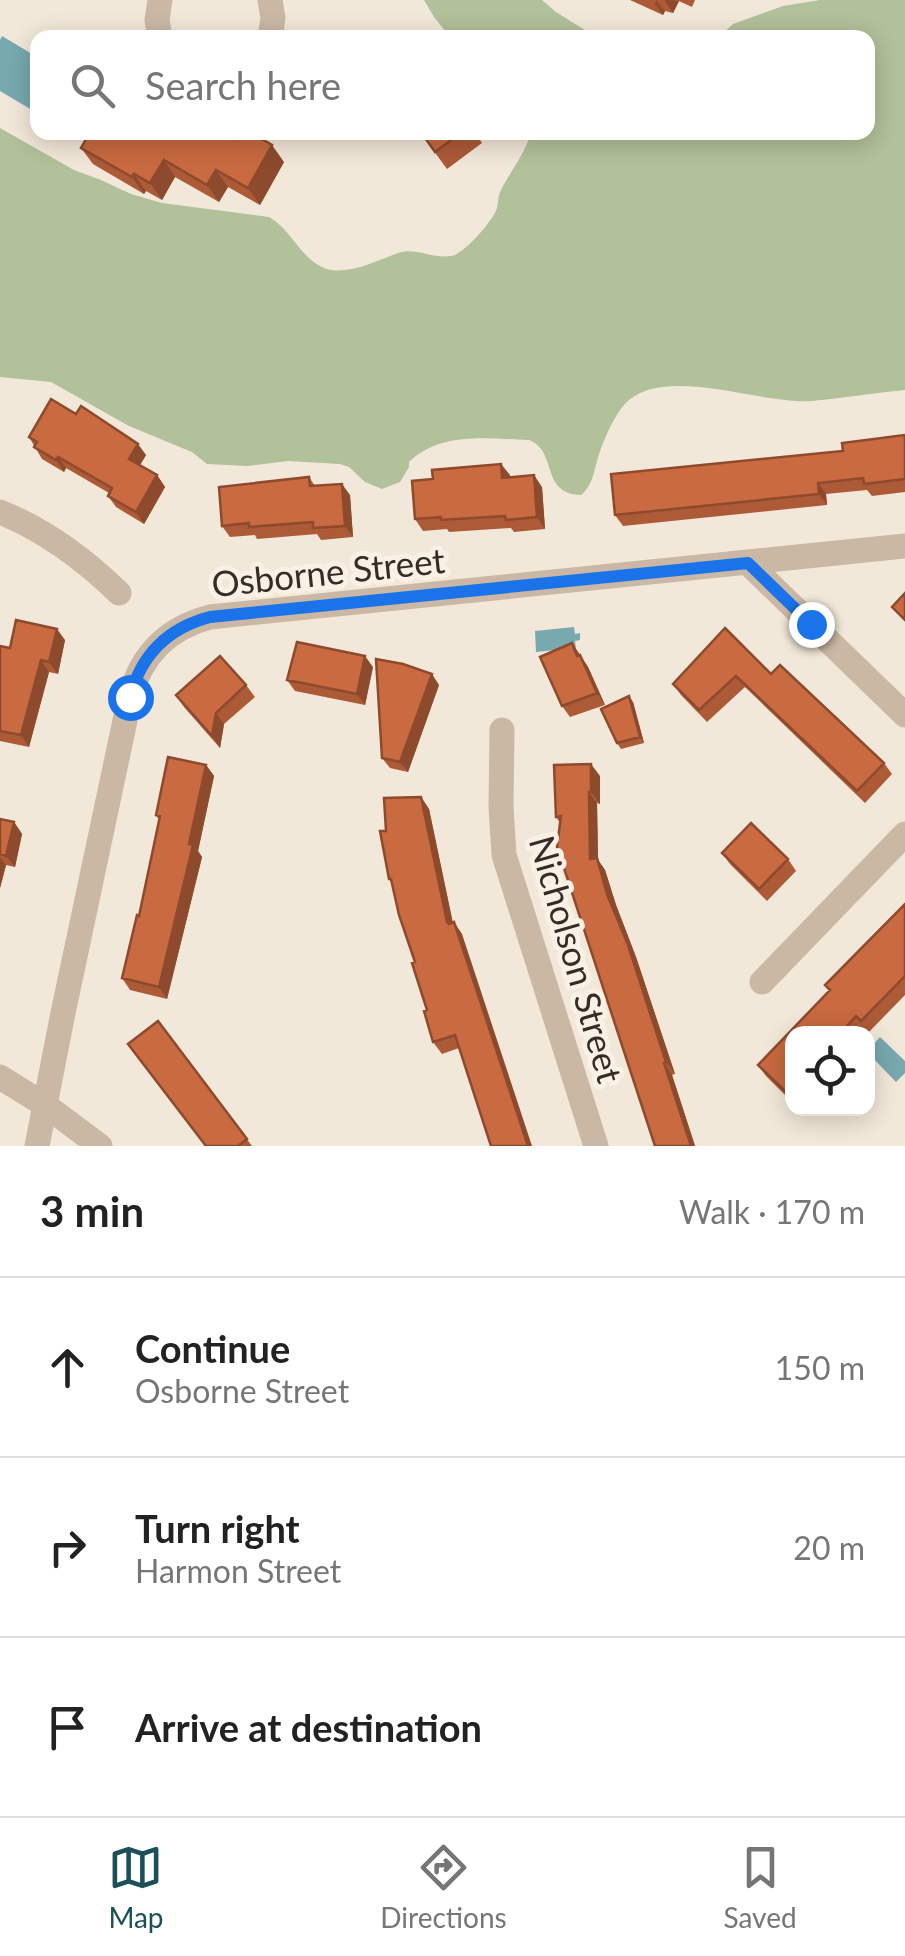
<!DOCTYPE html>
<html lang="en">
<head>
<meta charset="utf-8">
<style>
  :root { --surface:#fff; --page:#f6f6f6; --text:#222; --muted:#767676; --line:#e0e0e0; --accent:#1b5058 }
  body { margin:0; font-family:Lato,sans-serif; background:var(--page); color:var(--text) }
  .controls { position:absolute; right:30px; bottom:30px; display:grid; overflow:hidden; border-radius:20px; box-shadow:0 5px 25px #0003 }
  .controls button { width:90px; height:90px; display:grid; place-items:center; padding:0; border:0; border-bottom:2px solid var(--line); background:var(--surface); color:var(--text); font:50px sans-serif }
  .stop { position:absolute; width:30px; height:30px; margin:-22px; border:8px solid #1a73e8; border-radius:50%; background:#fff }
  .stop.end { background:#1a73e8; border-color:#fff; box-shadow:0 2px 10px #0008 }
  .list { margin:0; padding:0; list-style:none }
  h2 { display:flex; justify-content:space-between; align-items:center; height:130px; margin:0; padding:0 40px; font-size:42px }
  h2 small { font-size:32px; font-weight:400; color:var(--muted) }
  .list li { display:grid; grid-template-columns:65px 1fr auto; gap:30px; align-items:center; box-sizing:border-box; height:180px; padding:0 40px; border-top:2px solid var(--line) }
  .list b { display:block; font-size:38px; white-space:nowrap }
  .list p { margin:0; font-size:32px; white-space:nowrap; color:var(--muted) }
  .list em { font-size:32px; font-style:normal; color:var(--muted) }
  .icon { flex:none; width:55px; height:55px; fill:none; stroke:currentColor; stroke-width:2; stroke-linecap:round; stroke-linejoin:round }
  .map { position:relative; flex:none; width:905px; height:1146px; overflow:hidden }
  .search { position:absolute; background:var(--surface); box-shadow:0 5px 25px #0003; left:30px; right:30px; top:30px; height:110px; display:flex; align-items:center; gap:25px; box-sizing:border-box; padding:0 35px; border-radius:20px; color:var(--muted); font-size:38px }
  .sheet { height:670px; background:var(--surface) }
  nav { display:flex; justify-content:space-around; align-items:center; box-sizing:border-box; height:140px; border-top:2px solid var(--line); background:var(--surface); font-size:28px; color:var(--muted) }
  nav a { display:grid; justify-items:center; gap:5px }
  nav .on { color:var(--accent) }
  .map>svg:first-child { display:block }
  .green { fill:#b1c199 }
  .water { fill:#77a9af }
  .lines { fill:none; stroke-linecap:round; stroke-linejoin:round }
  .minor { stroke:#cab8a5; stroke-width:25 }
  .wall { fill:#ad5b37 }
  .shaded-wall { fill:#8d4a2d }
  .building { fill:#c96a40; stroke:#8d4a2d; stroke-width:2.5 }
  .route { stroke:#1a73e8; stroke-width:12 }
  .labels { text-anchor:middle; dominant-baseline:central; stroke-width:10; stroke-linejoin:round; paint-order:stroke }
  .street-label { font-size:35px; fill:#352c26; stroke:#f9f1e5 }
</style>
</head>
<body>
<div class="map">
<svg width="905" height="1146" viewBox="0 0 905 1146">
  <rect width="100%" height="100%" fill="#f2e8d9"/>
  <path class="green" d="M 424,0 L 542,0 L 556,12 L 596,37 L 450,37 L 434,17 Z
    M 820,0 L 905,0 L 905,390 C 874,393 843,398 812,401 C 764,405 669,366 629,400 C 616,411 605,437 599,454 C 594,469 594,484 581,495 C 540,494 558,451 529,440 C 488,439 441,431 409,462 L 409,467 L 400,482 L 382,489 L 365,482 L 349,467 L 340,464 L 288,461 L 247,466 L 207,464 L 192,452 L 129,426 L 51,382 L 0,377 L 0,128 L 74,170 L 101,180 L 131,194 L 162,203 L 269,217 C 291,229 300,258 324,268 C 346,277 378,260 398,253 C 415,247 433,259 451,256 C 463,255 493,221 497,208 C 499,199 497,197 503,186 C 513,168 525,153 531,133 L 868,132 L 868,38 L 719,37 L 733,24 L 783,6 Z"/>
  <path class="water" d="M 2,36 L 37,57 L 37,113 L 0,91 L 0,40 Z
    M 574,627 L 575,634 L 580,633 L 580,640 L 575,641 L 576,648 L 536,652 L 535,631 Z
    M 880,1037 L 905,1061 L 905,1073 L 896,1082 L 868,1053 L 868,1050 Z"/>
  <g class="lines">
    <path class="minor" d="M 160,0 L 157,20 L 160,38
      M 270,0 L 273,18 L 270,38
      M 0,512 C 45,530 84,559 119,593
      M 748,563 L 905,715
      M 502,730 L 501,807 L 504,855 L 596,1146
      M 762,982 L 905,834
      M 0,1077 L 45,1105 L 100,1146
      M 37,1146 L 63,1013 L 130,697 C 141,655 168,628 210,617 L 905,546"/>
  </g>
  <path class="wall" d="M 630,0 L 695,0 L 692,7 L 679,1 L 673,13 L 665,11 L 663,15 Z
    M 420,132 L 475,132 L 482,143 L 447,169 Z
    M 232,139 L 284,162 L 260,205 L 228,187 L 219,202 L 175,177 L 162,200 L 146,191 L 144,194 L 93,164 L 81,148 Z
    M 905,435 L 905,492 L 872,496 L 867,490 L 826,494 L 827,505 L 623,526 L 615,515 L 843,451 Z
    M 29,437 L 146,455 L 140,465 L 157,475 L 165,487 L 144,524 L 116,507 L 108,496 L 109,493 L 66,468 L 64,472 L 42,459 Z
    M 501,464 L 510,477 L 542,487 L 545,529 L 514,532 L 511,528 L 449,532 L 447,529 L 423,531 L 415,519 L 433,479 Z
    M 309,477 L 315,486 L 350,495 L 353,537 L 321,540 L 317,534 L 257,539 L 255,535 L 230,537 L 222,526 Z
    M 725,628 L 771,674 L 884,763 L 892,774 L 865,803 L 745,687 L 707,722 L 681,695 L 673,684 Z
    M 65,640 L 58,674 L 49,672 L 29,747 L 0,741 L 0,646 L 10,648 Z
    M 572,643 L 588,667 L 605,705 L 570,717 L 562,706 Z
    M 373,667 L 365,705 L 295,691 L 287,680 Z
    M 246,685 L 255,697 L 224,724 L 220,748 L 184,707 L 176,695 Z
    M 439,685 L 408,772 L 390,768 L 382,758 Z
    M 633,702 L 644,743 L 621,749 L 617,743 Z
    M 206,765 L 214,776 L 198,851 L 202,857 L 167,999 L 130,990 L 122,978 L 139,916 L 159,820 L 156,815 Z
    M 600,776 L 600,804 L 597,803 L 598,860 L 605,870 L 616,905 L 636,957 L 675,1074 L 672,1075 L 695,1146 L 560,823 L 556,817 Z
    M 421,797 L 429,809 L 453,923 L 462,934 L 459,1048 L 442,1054 L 433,1042 L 427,1010 L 415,962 L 392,883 L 389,879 L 386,831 Z
    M 0,819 L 14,822 L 22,834 L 15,867 L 6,865 L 0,888 Z
    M 722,853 L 788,859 L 796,871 L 767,901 L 730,864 Z
    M 905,904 L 905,995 L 869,1032 L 864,1028 L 859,1034 L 792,1034 L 792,1102 L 766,1076 L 758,1065 L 830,991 L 825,985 Z
    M 158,1021 L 252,1146 L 206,1146 Z"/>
  <path class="shaded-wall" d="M 656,0 L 665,11 L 663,15 L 655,4 Z
    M 666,0 L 679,1 L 673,13 L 665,1 Z
    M 272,145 L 284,162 L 260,205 L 248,188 Z
    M 164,160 L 175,177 L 162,200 L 150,183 Z
    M 216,170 L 228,187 L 219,202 L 207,185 Z
    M 134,174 L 146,191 L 144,194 L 132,177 Z
    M 138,444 L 146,455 L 137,470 L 129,459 Z
    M 58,457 L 66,468 L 64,472 L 56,460 Z
    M 501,464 L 510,475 L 510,489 L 502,478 Z
    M 157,475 L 165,487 L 144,524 L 136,512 Z
    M 534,475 L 542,487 L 545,529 L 537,517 Z
    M 818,483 L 826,494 L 827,505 L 819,494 Z
    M 342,484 L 350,495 L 353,537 L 345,526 Z
    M 57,629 L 65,640 L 58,674 L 49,662 Z
    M 572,643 L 588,667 L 605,705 L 597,693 Z
    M 365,656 L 373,667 L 365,705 L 357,694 Z
    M 41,660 L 49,672 L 29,747 L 21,735 Z
    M 432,674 L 439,685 L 408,772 L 400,762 Z
    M 629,696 L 633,702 L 644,743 L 640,737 Z
    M 216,713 L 224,724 L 220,748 L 212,736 Z
    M 591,764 L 600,776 L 600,804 L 591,792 Z
    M 206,765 L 214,776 L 198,851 L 202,857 L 167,999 L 159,987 Z
    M 589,792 L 597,803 L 598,860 L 605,870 L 616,905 L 636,957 L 675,1074 L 666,1062 L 590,859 Z
    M 421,797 L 429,809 L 455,934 L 447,922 Z
    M 14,822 L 22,834 L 15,867 L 6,856 Z
    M 0,857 L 6,865 L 0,888 Z
    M 454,922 L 462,934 L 532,1146 L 528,1146 Z
    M 664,1063 L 672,1075 L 695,1146 L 691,1146 Z"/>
  <path class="building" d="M 90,132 L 221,132 L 232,139 L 235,132 L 250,132 L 272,145 L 248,188 L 216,170 L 207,185 L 164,160 L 150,183 L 134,174 L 132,177 L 81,148 Z
    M 421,132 L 462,132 L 435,152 Z
    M 51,399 L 76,414 L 81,406 L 138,444 L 129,459 L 157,475 L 136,512 L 108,496 L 112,488 L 58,457 L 56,460 L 34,447 L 37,442 L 29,437 Z
    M 905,435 L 905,479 L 864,484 L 863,478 L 818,483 L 819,494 L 615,515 L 611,474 L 843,451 L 842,443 Z
    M 501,464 L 502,478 L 534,475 L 537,517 L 506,520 L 505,516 L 441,520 L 441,517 L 415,519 L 412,481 L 433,479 L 432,470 Z
    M 309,477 L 310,486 L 342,484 L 345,526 L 313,528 L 313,522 L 249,527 L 249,523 L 222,526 L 219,487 Z
    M 905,593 L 905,620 L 892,607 Z
    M 16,620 L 57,629 L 49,662 L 41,660 L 21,735 L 0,731 L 0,646 L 10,648 Z
    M 725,628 L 771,674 L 780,665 L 884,763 L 857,791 L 736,676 L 699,710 L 673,684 Z
    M 297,642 L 365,656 L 357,694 L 287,680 Z
    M 572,643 L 577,656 L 580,655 L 597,693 L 562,706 L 540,657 Z
    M 220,656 L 246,685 L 216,713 L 212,736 L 176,695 Z
    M 376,659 L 403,664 L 432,674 L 400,762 L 382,758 Z
    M 629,696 L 640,737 L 617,743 L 601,709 Z
    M 168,757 L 206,765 L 189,844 L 193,845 L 159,987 L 122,978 L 137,915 L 139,916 L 160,816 L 156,815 Z
    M 591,764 L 591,792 L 589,792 L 590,859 L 597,858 L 607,894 L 628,945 L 666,1062 L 664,1063 L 691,1146 L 655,1146 L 557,847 L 561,816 L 556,817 L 554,765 Z
    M 421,797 L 447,922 L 449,924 L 454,922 L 528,1146 L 491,1146 L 455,1035 L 433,1042 L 424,1011 L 427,1010 L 412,963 L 415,962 L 399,915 L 391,879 L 389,879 L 380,831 L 386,831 L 384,798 Z
    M 0,819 L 14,822 L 6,856 L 0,854 Z
    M 751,823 L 788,859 L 759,889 L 722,853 Z
    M 905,904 L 905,976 L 861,1021 L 856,1016 L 840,1034 L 792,1034 L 792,1082 L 785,1091 L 758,1065 L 830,990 L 825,985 Z
    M 158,1021 L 247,1139 L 238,1146 L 206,1146 L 128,1044 Z"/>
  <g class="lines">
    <path class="route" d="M 130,697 C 141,655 168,628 210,617 L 748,563 L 811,624"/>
  </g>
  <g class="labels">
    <g class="street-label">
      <text transform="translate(328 571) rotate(-6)">Osborne Street</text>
      <text transform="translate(577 959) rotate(74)">Nicholson Street</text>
    </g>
  </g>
</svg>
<div class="controls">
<button><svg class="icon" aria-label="locate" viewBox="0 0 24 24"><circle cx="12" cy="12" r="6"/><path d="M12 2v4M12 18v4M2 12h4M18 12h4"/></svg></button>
</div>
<div class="stop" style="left:130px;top:697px"></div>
<div class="stop end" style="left:811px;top:624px"></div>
<div class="search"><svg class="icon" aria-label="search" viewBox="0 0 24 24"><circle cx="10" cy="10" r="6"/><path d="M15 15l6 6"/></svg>Search here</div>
</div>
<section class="sheet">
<h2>3 min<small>Walk · 170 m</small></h2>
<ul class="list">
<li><svg class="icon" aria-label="ahead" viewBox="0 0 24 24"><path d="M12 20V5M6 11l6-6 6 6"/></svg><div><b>Continue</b><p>Osborne Street</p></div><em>150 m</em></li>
<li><svg class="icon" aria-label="right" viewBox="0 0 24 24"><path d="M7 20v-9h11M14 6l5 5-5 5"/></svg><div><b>Turn right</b><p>Harmon Street</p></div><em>20 m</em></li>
<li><svg class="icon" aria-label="arrive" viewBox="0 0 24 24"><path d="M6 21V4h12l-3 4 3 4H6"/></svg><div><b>Arrive at destination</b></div></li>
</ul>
</section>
<nav>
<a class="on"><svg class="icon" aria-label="map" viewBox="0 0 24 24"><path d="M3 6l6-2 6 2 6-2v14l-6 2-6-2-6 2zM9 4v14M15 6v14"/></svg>Map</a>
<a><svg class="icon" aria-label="directions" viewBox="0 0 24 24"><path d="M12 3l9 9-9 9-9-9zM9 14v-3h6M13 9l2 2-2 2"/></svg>Directions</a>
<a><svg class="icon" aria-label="saved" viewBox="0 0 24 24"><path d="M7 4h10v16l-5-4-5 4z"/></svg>Saved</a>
</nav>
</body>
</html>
